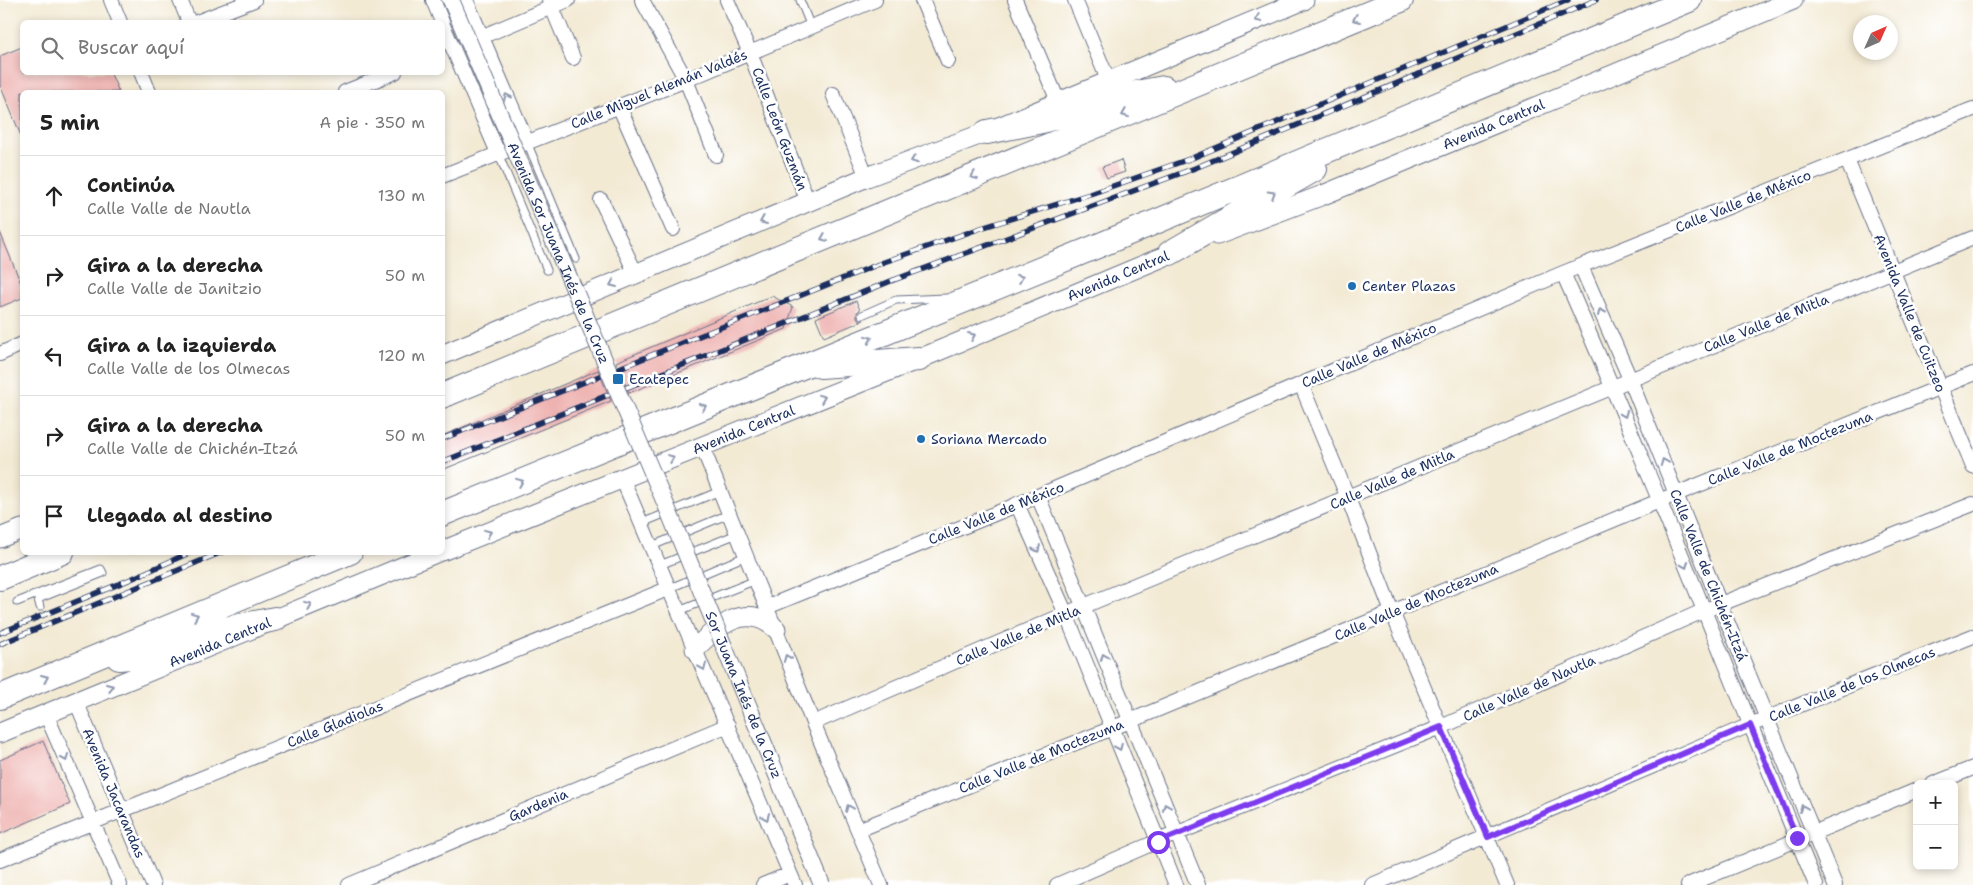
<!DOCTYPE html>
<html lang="es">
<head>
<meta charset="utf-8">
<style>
  :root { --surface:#fff; --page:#f6f6f6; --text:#222; --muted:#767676; --line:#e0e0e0 }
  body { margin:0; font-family:"Shantell Sans",sans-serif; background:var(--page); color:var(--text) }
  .controls { position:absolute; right:15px; bottom:15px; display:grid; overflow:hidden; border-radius:8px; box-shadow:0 2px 8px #0003 }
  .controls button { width:45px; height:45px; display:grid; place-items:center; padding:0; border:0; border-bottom:1px solid var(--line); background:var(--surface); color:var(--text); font:25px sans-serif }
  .compass { position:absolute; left:1853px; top:15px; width:45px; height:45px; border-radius:50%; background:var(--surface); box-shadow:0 2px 8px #0003; rotate:45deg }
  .stop { position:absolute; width:15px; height:15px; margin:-11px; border:4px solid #7c3aed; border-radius:50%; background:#fff }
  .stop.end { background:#7c3aed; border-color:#fff; box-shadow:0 1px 5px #0008 }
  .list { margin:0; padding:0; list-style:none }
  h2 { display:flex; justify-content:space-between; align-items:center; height:65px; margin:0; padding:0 20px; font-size:21px }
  h2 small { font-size:16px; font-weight:400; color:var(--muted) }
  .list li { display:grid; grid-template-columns:32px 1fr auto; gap:15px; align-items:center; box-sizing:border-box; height:80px; padding:0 20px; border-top:1px solid var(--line) }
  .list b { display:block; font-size:19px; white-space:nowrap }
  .list p { margin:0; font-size:16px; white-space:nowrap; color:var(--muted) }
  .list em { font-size:16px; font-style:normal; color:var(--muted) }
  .icon { flex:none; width:28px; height:28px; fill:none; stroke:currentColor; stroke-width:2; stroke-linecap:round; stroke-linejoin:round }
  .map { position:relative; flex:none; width:1973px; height:885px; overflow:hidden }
  .search { position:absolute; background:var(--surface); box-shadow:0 2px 8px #0003; left:20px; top:20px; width:425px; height:55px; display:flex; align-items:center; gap:12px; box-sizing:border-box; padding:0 18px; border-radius:8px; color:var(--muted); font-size:19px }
  .panel { position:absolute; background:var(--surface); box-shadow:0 2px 8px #0003; left:20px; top:90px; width:425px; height:465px; border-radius:8px }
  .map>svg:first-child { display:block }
  .building { fill:#eeb3b1 }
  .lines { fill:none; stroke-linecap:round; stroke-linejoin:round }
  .service-casing { stroke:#677087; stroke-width:9 }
  .minor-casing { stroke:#677087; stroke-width:16 }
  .secondary-casing { stroke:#677087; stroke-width:21 }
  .motorway-casing { stroke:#677087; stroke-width:26 }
  .service { stroke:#fff; stroke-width:7 }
  .minor { stroke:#fff; stroke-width:14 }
  .secondary { stroke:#fff; stroke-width:19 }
  .motorway { stroke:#fff; stroke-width:24 }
  .rail-casing { stroke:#1b2f5e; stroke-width:5.5 }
  .rail { stroke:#fff; stroke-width:4; stroke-dasharray:11; stroke-linecap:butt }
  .tertiary-bridge-casing { stroke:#677087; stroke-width:18; stroke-linecap:butt }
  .tertiary-bridge { stroke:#fff; stroke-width:16 }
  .oneway { stroke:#8d97ae }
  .route { stroke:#7c3aed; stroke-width:6 }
  .poi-dot { fill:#1f6fb2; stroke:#fff; stroke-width:2 }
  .labels { text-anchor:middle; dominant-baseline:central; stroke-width:5; stroke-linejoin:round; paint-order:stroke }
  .street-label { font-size:14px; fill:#1b2f5e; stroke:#fff }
  .poi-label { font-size:14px; fill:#1b2f5e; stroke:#fff; text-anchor:start }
</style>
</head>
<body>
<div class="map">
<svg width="1973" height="885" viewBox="0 0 1973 885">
  <rect width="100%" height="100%" fill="#fff"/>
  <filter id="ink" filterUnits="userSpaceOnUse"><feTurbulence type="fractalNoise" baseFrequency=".02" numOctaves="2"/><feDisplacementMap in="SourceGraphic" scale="10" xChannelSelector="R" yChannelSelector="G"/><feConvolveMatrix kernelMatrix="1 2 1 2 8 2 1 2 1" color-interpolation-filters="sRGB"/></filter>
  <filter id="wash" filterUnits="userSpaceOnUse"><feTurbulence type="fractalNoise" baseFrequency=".0096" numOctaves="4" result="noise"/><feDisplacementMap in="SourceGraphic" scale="20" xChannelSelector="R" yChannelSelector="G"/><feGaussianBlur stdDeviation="1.12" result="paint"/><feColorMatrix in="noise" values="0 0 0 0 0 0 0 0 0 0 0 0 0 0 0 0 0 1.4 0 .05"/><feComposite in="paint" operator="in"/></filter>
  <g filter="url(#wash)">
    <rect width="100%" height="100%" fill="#f3ead4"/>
    <g id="blocks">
      <path class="building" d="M 22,47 L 22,72 L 110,72 L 119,92 L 22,92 L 22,138 L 0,85 L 0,56 Z
        M 1121,160 L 1125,172 L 1107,178 L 1102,167 Z
        M 0,232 L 22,286 L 22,298 L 0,307 Z
        M 772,296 L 793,307 L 786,329 L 629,393 L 616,362 Z
        M 856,301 L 860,310 L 857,312 L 857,317 L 859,320 L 864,320 L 824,337 L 816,318 Z
        M 598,370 L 611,401 L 442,470 L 442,436 Z
        M 43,741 L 70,804 L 0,834 L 0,760 Z"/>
    </g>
  </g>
  <g filter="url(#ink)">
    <use href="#blocks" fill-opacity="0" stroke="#677087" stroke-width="1"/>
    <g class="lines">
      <defs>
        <path id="service" d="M 800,0 L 811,27
          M 527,142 L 576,259
          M 498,153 L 547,270
          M 862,315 L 896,300 L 947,298
          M 642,523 L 720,491
          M 652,546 L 729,514
          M 660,565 L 737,534
          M 670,588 L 746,556
          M 17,602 L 101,569 L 103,573 L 38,599 L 40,607
          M 679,611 L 756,580"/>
        <path id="minor" d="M 111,0 L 120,22
          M 180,0 L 189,22
          M 433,0 L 442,22
          M 466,0 L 527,142
          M 549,0 L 573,58
          M 642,0 L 686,80 L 716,155
          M 727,0 L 750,53 L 808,202
          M 922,0 L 948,61
          M 1015,0 L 1058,101
          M 1075,0 L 1108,80
          M 197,22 L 254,0
          M 442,23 L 498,153
          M 481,37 L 568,0
          M 141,72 L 149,92
          M 345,92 L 395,72
          M 833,94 L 867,177
          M 619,106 L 673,229
          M 1847,160 L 1973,466
          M 442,176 L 686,80 L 875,0
          M 601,200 L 636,274
          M 1581,266 L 1630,379 L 1720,604 L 1835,885
          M 1563,273 C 1652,475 1731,681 1816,885
          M 0,354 L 22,344
          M 1301,384 L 1348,498 L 1392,612 L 1507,885
          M 702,446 L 813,723 L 881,885
          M 622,478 L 795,885
          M 1038,496 L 1198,885
          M 1017,504 L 1066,614 L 1176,885
          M 767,607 L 1038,496 L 1563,273 L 1973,109
          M 76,701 L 153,885
          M 46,714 L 120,885
          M 813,723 L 1084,606 L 1973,238
          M 1933,784 L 1973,768
          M 858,830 L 1130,721 L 1659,501 L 1973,374
          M 0,860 L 670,588
          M 349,885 L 728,725
          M 763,885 L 790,874
          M 1057,885 L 1158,841 L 1441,727 L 1703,611 L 1973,504
          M 1372,885 L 1750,725 L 1973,636
          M 1688,885 L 1917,790"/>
        <g id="secondary">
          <path id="s1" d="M 1217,235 L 1323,195 L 1793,0"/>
          <path d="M 442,355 L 867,177 L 987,132 L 1304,0"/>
          <path d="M 0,538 L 22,529"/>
          <path id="s2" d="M 442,551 L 919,359 L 1182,249"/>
          <path d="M 695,649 C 717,626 747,601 776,629"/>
          <path id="s3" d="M 0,733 L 438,552"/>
        </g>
        <path id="motorway" d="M 987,132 L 1042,121 L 1130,94 L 1164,88
          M 1170,253 L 1315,169
          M 820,366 L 919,359
          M 442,396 L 1401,0
          M 442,514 L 1100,245 L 1689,0
          M 0,578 L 62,552
          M 119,658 L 141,656 L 210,632 L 275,619
          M 0,697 L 350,552"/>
      </defs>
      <use href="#service" class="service-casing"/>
      <use href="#minor" class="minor-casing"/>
      <use href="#secondary" class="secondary-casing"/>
      <use href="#motorway" class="motorway-casing"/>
      <use href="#service" class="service"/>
      <use href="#minor" class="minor"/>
      <use href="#secondary" class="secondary"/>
      <use href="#motorway" class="motorway"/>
      <defs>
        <path id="rail" d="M 442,439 L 884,262 L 981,228 L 1093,193 L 1192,158 L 1568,0
          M 442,462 L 891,281 L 1195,168 L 1596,0
          M 0,633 L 131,579 L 191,552
          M 0,644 L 222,552"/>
      </defs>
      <use href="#rail" class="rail-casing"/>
      <use href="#rail" class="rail"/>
      <defs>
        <g id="tertiary-bridge">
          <path id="s4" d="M 451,0 L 666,505 L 822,885"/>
        </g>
      </defs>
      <use href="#tertiary-bridge" class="tertiary-bridge-casing"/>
      <use href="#tertiary-bridge" class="tertiary-bridge"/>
    </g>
    <defs><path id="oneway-chevron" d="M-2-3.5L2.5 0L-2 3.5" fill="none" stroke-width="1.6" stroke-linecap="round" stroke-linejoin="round" transform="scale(1.25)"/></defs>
    <g class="oneway">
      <use href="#oneway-chevron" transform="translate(1258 19) rotate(158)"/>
      <use href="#oneway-chevron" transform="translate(1356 19) rotate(157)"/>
      <use href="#oneway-chevron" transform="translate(507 97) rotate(-114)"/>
      <use href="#oneway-chevron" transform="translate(1125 114) rotate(158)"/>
      <use href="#oneway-chevron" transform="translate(914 160) rotate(159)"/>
      <use href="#oneway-chevron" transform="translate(974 176) rotate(158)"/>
      <use href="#oneway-chevron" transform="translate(1272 194) rotate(-30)"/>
      <use href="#oneway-chevron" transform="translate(763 221) rotate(157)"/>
      <use href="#oneway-chevron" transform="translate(824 238) rotate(158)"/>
      <use href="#oneway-chevron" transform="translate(1020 278) rotate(-22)"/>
      <use href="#oneway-chevron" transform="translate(613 284) rotate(157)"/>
      <use href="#oneway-chevron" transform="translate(1601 312) rotate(-114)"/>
      <use href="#oneway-chevron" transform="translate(972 336) rotate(-23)"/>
      <use href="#oneway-chevron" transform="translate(869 339) rotate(-22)"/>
      <use href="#oneway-chevron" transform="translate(822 398) rotate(-22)"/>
      <use href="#oneway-chevron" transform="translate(703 407) rotate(-22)"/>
      <use href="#oneway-chevron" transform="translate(1624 414) rotate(68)"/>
      <use href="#oneway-chevron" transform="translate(671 458) rotate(-22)"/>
      <use href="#oneway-chevron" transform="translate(1664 462) rotate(-112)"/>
      <use href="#oneway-chevron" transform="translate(520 482) rotate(-22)"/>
      <use href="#oneway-chevron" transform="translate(488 533) rotate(-22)"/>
      <use href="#oneway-chevron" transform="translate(1037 549) rotate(66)"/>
      <use href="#oneway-chevron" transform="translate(1685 565) rotate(68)"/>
      <use href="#oneway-chevron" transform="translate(308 605) rotate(-22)"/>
      <use href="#oneway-chevron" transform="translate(195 616) rotate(-22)"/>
      <use href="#oneway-chevron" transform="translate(1104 657) rotate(-112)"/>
      <use href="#oneway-chevron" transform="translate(787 658) rotate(-112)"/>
      <use href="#oneway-chevron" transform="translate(703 667) rotate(67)"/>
      <use href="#oneway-chevron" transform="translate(45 678) rotate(-23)"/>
      <use href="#oneway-chevron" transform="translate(110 687) rotate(-23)"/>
      <use href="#oneway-chevron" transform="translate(1119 747) rotate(67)"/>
      <use href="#oneway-chevron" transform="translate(65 758) rotate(67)"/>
      <use href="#oneway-chevron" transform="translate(1166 807) rotate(-113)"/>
      <use href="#oneway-chevron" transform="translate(849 808) rotate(-113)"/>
      <use href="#oneway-chevron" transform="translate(1803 808) rotate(-112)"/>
      <use href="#oneway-chevron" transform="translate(766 817) rotate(67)"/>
    </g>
  </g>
  <g class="lines" filter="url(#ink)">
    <path class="route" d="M 1158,842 L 1441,727 L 1488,837 L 1750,725 L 1797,838"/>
  </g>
  <g class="poi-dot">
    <circle cx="1352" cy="286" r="5"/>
    <rect x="612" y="373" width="12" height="12" rx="2.5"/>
    <circle cx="921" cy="439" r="5"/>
  </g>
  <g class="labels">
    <g class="street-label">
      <text transform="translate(659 89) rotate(-22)">Calle Miguel Alemán Valdés</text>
      <text stroke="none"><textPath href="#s1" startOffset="298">Avenida Central</textPath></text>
      <text transform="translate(780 129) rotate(69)">Calle León Guzmán</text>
      <text transform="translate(1743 201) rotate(-22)">Calle Valle de México</text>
      <text stroke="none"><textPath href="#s4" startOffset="275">Avenida Sor Juana Inés de la Cruz</textPath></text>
      <text stroke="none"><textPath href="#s2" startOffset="730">Avenida Central</textPath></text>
      <text transform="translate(1910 313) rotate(68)">Avenida Valle de Cuitzeo</text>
      <text transform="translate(1766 323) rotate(-22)">Calle Valle de Mitla</text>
      <text transform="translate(1369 355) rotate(-23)">Calle Valle de México</text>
      <text stroke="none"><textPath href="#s2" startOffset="325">Avenida Central</textPath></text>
      <text transform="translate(1790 448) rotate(-22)">Calle Valle de Moctezuma</text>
      <text transform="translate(1392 479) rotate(-23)">Calle Valle de Mitla</text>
      <text transform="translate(996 513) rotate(-22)">Calle Valle de México</text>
      <text transform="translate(1709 575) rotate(68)">Calle Valle de Chichén-Itzá</text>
      <text transform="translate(1416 602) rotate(-23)">Calle Valle de Moctezuma</text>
      <text transform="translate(1018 635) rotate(-23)">Calle Valle de Mitla</text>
      <text stroke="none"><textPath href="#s3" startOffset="238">Avenida Central</textPath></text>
      <text transform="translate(1852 684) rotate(-22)">Calle Valle de los Olmecas</text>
      <text transform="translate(1529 688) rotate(-24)">Calle Valle de Nautla</text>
      <text stroke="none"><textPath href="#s4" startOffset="754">Sor Juana Inés de la Cruz</textPath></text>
      <text transform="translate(335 724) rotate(-22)">Calle Gladiolas</text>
      <text transform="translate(1041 756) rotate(-22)">Calle Valle de Moctezuma</text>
      <text transform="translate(114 793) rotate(67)">Avenida Jacarandas</text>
      <text transform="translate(538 805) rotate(-23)">Gardenia</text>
    </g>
    <g class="poi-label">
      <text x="1362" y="286">Center Plazas</text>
      <text x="629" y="379">Ecatepec</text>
      <text x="931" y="439">Soriana Mercado</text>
    </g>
  </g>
</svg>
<div class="controls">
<button>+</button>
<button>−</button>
</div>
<svg class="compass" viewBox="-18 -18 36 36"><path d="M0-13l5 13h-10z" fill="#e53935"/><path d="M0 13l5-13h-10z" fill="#767676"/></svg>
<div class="stop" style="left:1158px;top:842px"></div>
<div class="stop end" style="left:1797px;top:838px"></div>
<div class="search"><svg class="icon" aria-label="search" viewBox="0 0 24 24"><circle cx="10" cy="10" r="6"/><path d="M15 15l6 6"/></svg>Buscar aquí</div>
<section class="panel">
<h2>5 min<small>A pie · 350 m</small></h2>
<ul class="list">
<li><svg class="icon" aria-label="ahead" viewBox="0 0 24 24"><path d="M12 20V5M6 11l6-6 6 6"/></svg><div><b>Continúa</b><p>Calle Valle de Nautla</p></div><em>130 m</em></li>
<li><svg class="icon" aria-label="right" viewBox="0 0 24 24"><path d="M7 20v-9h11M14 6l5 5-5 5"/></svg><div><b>Gira a la derecha</b><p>Calle Valle de Janitzio</p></div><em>50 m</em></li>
<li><svg class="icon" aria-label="left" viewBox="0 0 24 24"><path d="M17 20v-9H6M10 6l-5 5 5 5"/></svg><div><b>Gira a la izquierda</b><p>Calle Valle de los Olmecas</p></div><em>120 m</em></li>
<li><svg class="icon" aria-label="right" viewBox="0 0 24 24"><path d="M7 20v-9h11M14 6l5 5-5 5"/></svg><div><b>Gira a la derecha</b><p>Calle Valle de Chichén-Itzá</p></div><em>50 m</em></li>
<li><svg class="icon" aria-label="arrive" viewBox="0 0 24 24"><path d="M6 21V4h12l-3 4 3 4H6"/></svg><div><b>Llegada al destino</b></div></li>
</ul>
</section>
</div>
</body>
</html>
